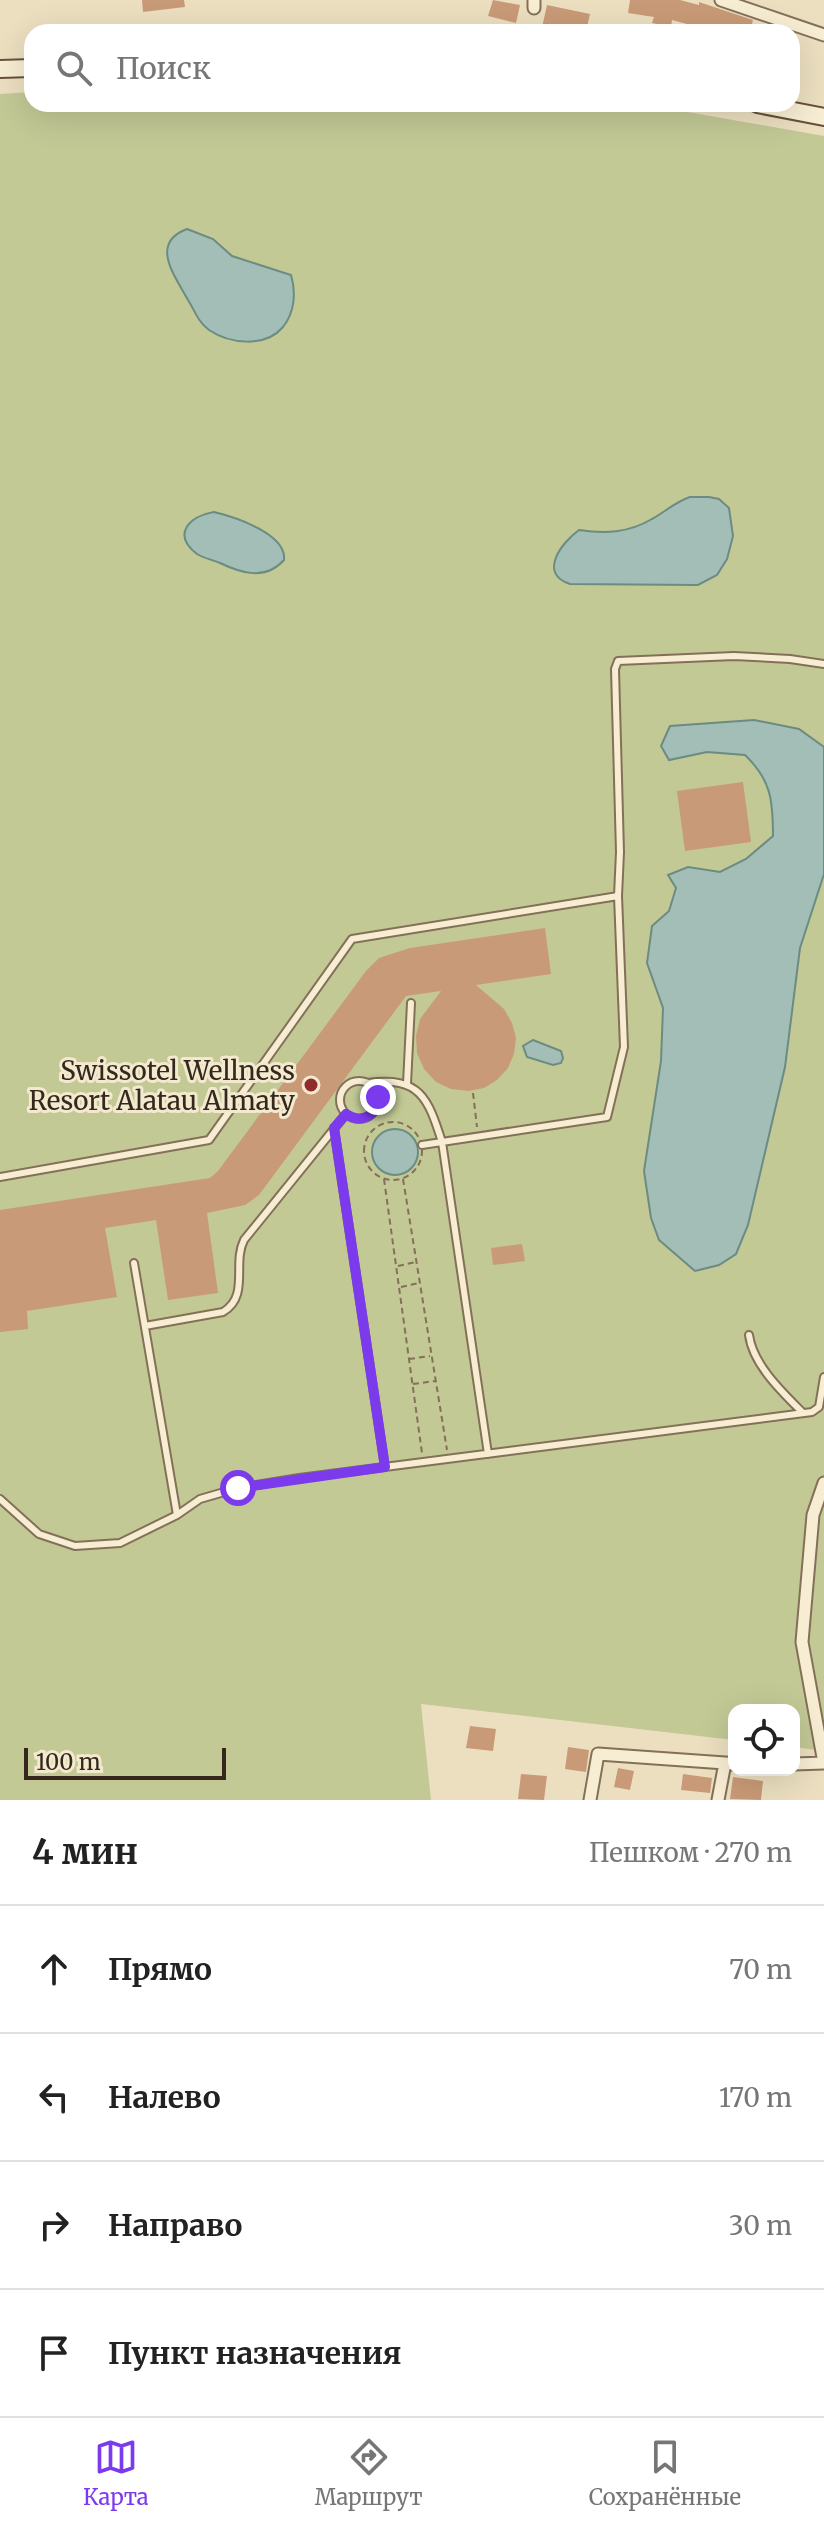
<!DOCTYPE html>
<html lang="ru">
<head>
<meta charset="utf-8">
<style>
  :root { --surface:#fff; --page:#f6f6f6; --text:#222; --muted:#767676; --line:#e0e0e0; --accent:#7c3aed }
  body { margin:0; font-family:Merriweather,serif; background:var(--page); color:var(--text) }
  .controls { position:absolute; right:24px; bottom:24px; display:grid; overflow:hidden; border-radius:16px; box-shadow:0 8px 32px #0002 }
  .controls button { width:72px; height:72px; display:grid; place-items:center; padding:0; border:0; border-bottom:2px solid var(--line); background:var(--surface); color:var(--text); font:40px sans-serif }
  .scale { position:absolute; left:24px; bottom:20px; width:202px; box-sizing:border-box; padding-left:8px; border:4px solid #34281d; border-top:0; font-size:22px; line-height:28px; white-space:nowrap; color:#34281d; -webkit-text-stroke:6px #f3e9cf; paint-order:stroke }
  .stop { position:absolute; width:24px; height:24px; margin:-18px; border:6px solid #7c3aed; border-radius:50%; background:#fff }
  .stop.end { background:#7c3aed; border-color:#fff; box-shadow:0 2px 8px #0008 }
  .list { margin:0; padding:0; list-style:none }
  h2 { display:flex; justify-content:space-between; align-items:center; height:104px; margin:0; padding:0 32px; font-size:34px }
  h2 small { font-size:26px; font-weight:400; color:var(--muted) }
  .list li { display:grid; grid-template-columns:52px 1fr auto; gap:24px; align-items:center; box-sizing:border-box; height:128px; padding:0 32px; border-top:2px solid var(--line) }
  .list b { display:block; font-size:30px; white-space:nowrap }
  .list em { font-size:26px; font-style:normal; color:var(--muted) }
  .icon { flex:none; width:44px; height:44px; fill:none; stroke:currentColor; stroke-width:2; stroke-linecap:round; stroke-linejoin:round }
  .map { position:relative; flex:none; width:824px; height:1800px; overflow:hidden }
  .search { position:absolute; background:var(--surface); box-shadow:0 8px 32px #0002; left:24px; right:24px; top:24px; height:88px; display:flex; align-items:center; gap:20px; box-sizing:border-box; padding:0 28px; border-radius:24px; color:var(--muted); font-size:30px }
  .sheet { height:616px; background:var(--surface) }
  nav { display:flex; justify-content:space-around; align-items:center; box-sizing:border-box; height:112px; border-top:2px solid var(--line); background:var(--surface); font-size:22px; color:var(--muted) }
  nav a { display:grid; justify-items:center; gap:4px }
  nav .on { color:var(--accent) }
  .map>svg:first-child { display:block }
  .green { fill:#c2c995 }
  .water { fill:#a3beb6; stroke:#6b8b83; stroke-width:2 }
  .building { fill:#c99a77 }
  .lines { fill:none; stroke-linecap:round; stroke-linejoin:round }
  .service-casing { stroke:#847059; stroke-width:10 }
  .minor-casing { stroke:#847059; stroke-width:15 }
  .secondary-casing { stroke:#66513c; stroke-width:20 }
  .path { stroke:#847059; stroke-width:2; stroke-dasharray:6 4; stroke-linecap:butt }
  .service { stroke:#f7edd3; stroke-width:6 }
  .minor { stroke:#f7edd3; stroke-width:11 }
  .secondary { stroke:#f7edd3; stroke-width:16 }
  .route { stroke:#7c3aed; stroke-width:10 }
  .poi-dot { fill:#902c2b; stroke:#f3e9cf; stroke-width:3 }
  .labels { text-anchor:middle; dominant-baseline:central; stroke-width:6; stroke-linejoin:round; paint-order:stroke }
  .poi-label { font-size:26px; fill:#34281d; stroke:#f3e9cf; text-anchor:end }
</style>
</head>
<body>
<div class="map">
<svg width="824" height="1800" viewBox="0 0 824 1800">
  <rect width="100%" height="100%" fill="#ecdfc0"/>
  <path class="green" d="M 32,92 L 32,104 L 643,104 L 824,136 L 824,1751 L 794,1747 L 794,1710 L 734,1710 L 734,1740 L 421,1704 L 431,1800 L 0,1800 L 0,94 Z"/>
  <path class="water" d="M 187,229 L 213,239 L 232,256 L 291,275 C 296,292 295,312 283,327 C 265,348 230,344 209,330 C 198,322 195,311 188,300 C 175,276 149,243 187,229 Z
    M 690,497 L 709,497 L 719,499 L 729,508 L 733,536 L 727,559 L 717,575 L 698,585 L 570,584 C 538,574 561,543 579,530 C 605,534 628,533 652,519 C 665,512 675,502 690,497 Z
    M 214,512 C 235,517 287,534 284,560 C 265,581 241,573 220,563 C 213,560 203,558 197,554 C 171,534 190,516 214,512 Z
    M 754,720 L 799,729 L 824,747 L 824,874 L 800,948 L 785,1067 L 748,1225 L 736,1254 L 719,1265 L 695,1271 L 659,1240 L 651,1218 L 644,1171 L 661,1061 L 663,1008 L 647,963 L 652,926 L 669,911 L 676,888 L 668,875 L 688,867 L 720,872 L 746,859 L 773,836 C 773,800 771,780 745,755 L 707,752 L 669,760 L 661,746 L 670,726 Z
    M 533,1040 L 561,1051 L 563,1058 L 561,1063 L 553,1065 L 527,1057 L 523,1046 Z
    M372 1152a23 23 0 1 1 46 0a23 23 0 1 1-46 0Z"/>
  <path class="building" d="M 142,0 L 184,0 L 185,7 L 143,12 Z
    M 493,0 L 520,5 L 516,23 L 488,16 Z
    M 630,0 L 680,0 L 699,5 L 699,2 L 753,20 L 750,32 L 717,32 L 672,20 L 671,27 L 652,23 L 654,17 L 628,13 Z
    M 547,5 L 590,14 L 586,32 L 541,32 Z
    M 743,782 L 751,842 L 685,851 L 677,791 Z
    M 545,928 L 551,974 L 476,985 L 504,1009 L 512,1023 L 516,1038 L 514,1054 L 508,1068 L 497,1080 L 484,1088 L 469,1091 L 451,1089 L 436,1082 L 424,1069 L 417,1053 L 416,1036 L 420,1019 L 441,991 L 406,996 L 259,1195 L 245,1205 L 207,1213 L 218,1293 L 168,1300 L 156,1220 L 105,1228 L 117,1297 L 27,1311 L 28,1329 L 0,1332 L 0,1210 L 210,1178 L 218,1171 L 366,971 L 379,958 L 410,948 Z
    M 522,1244 L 525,1261 L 493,1265 L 491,1248 Z
    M 470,1726 L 496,1729 L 493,1751 L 466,1748 Z
    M 568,1747 L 589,1750 L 586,1772 L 565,1769 Z
    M 618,1768 L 634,1771 L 630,1790 L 614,1787 Z
    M 521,1774 L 547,1776 L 544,1800 L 518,1799 Z
    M 683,1774 L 712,1778 L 710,1793 L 681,1790 Z
    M 733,1777 L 763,1781 L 761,1800 L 730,1799 Z"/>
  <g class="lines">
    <defs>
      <path id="service" d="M340 1100a19 19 0 1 1 38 0a19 19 0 1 1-38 0Z
        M 368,1083 C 420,1076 428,1098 442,1142 L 488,1454
        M 407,1084 L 411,1003
        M 334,1128 L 385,1467
        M 422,1145 L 607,1117 L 624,1047 L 618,896 L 620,852 L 615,669 L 618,661 L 734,656 L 790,659 L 824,664
        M 0,1177 L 209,1140 L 352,939 L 618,896
        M 134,1263 L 177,1515
        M 145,1326 L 223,1312 C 250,1296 232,1264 244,1240 L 346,1114
        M 749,1335 C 753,1365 783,1393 803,1413
        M 0,1499 L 39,1534 L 75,1546 L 120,1543 L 177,1515 L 200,1499 L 238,1488 L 299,1478 L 812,1412 L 819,1407 L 824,1377"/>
      <path id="minor" d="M 721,0 L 824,35
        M 534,8 L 534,0
        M 824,1763 L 802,1642 L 813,1515 L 824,1483
        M 794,1764 L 824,1763
        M 590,1800 L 598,1754 L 725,1763
        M 718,1800 L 725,1763 L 734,1764"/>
      <path id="secondary" d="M 0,69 L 32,68
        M 757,104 L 824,117"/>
    </defs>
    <use href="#service" class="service-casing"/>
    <use href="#minor" class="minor-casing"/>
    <use href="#secondary" class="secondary-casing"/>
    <path class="path" d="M 705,104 L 743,111
      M 473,1093 L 477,1127
      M364 1151a29 29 0 1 1 58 0a29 29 0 1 1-58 0Z
      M 384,1179 L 422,1453
      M 403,1179 L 447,1450
      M 398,1266 L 416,1262
      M 401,1287 L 419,1283
      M 409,1359 L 430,1356
      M 413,1384 L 435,1381"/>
    <use href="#service" class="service"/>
    <use href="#minor" class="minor"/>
    <use href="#secondary" class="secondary"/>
  </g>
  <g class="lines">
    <path class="route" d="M 238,1488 L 385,1467 L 334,1128 L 346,1114 C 362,1124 377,1116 378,1097"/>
  </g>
  <circle class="poi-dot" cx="311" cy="1085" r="8"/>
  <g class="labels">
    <g class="poi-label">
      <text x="295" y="1070">Swissotel Wellness<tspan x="295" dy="30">Resort Alatau Almaty</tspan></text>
    </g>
  </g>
</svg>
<div class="controls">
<button><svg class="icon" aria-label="locate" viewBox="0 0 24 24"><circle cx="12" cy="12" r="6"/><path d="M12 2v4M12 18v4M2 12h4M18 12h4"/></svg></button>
</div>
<div class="scale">100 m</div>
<div class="stop" style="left:238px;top:1488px"></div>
<div class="stop end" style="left:378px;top:1097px"></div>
<div class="search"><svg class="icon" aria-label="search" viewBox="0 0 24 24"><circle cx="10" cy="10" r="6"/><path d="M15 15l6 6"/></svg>Поиск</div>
</div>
<section class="sheet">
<h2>4 мин<small>Пешком · 270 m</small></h2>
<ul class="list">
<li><svg class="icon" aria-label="ahead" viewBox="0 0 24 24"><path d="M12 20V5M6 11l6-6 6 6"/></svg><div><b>Прямо</b></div><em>70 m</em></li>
<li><svg class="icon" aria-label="left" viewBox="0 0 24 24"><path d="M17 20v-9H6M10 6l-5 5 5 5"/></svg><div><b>Налево</b></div><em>170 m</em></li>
<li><svg class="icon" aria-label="right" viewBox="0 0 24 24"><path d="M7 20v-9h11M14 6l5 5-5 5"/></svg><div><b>Направо</b></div><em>30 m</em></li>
<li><svg class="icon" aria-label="arrive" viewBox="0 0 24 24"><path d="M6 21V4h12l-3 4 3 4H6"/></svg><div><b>Пункт назначения</b></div></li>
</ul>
</section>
<nav>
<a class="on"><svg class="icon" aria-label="map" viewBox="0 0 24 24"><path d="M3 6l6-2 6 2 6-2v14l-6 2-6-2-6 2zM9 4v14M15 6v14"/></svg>Карта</a>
<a><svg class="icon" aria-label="directions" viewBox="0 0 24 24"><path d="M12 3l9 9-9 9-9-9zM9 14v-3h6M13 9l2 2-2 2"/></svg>Маршрут</a>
<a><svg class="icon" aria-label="saved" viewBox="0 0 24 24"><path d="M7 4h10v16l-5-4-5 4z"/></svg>Сохранённые</a>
</nav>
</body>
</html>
